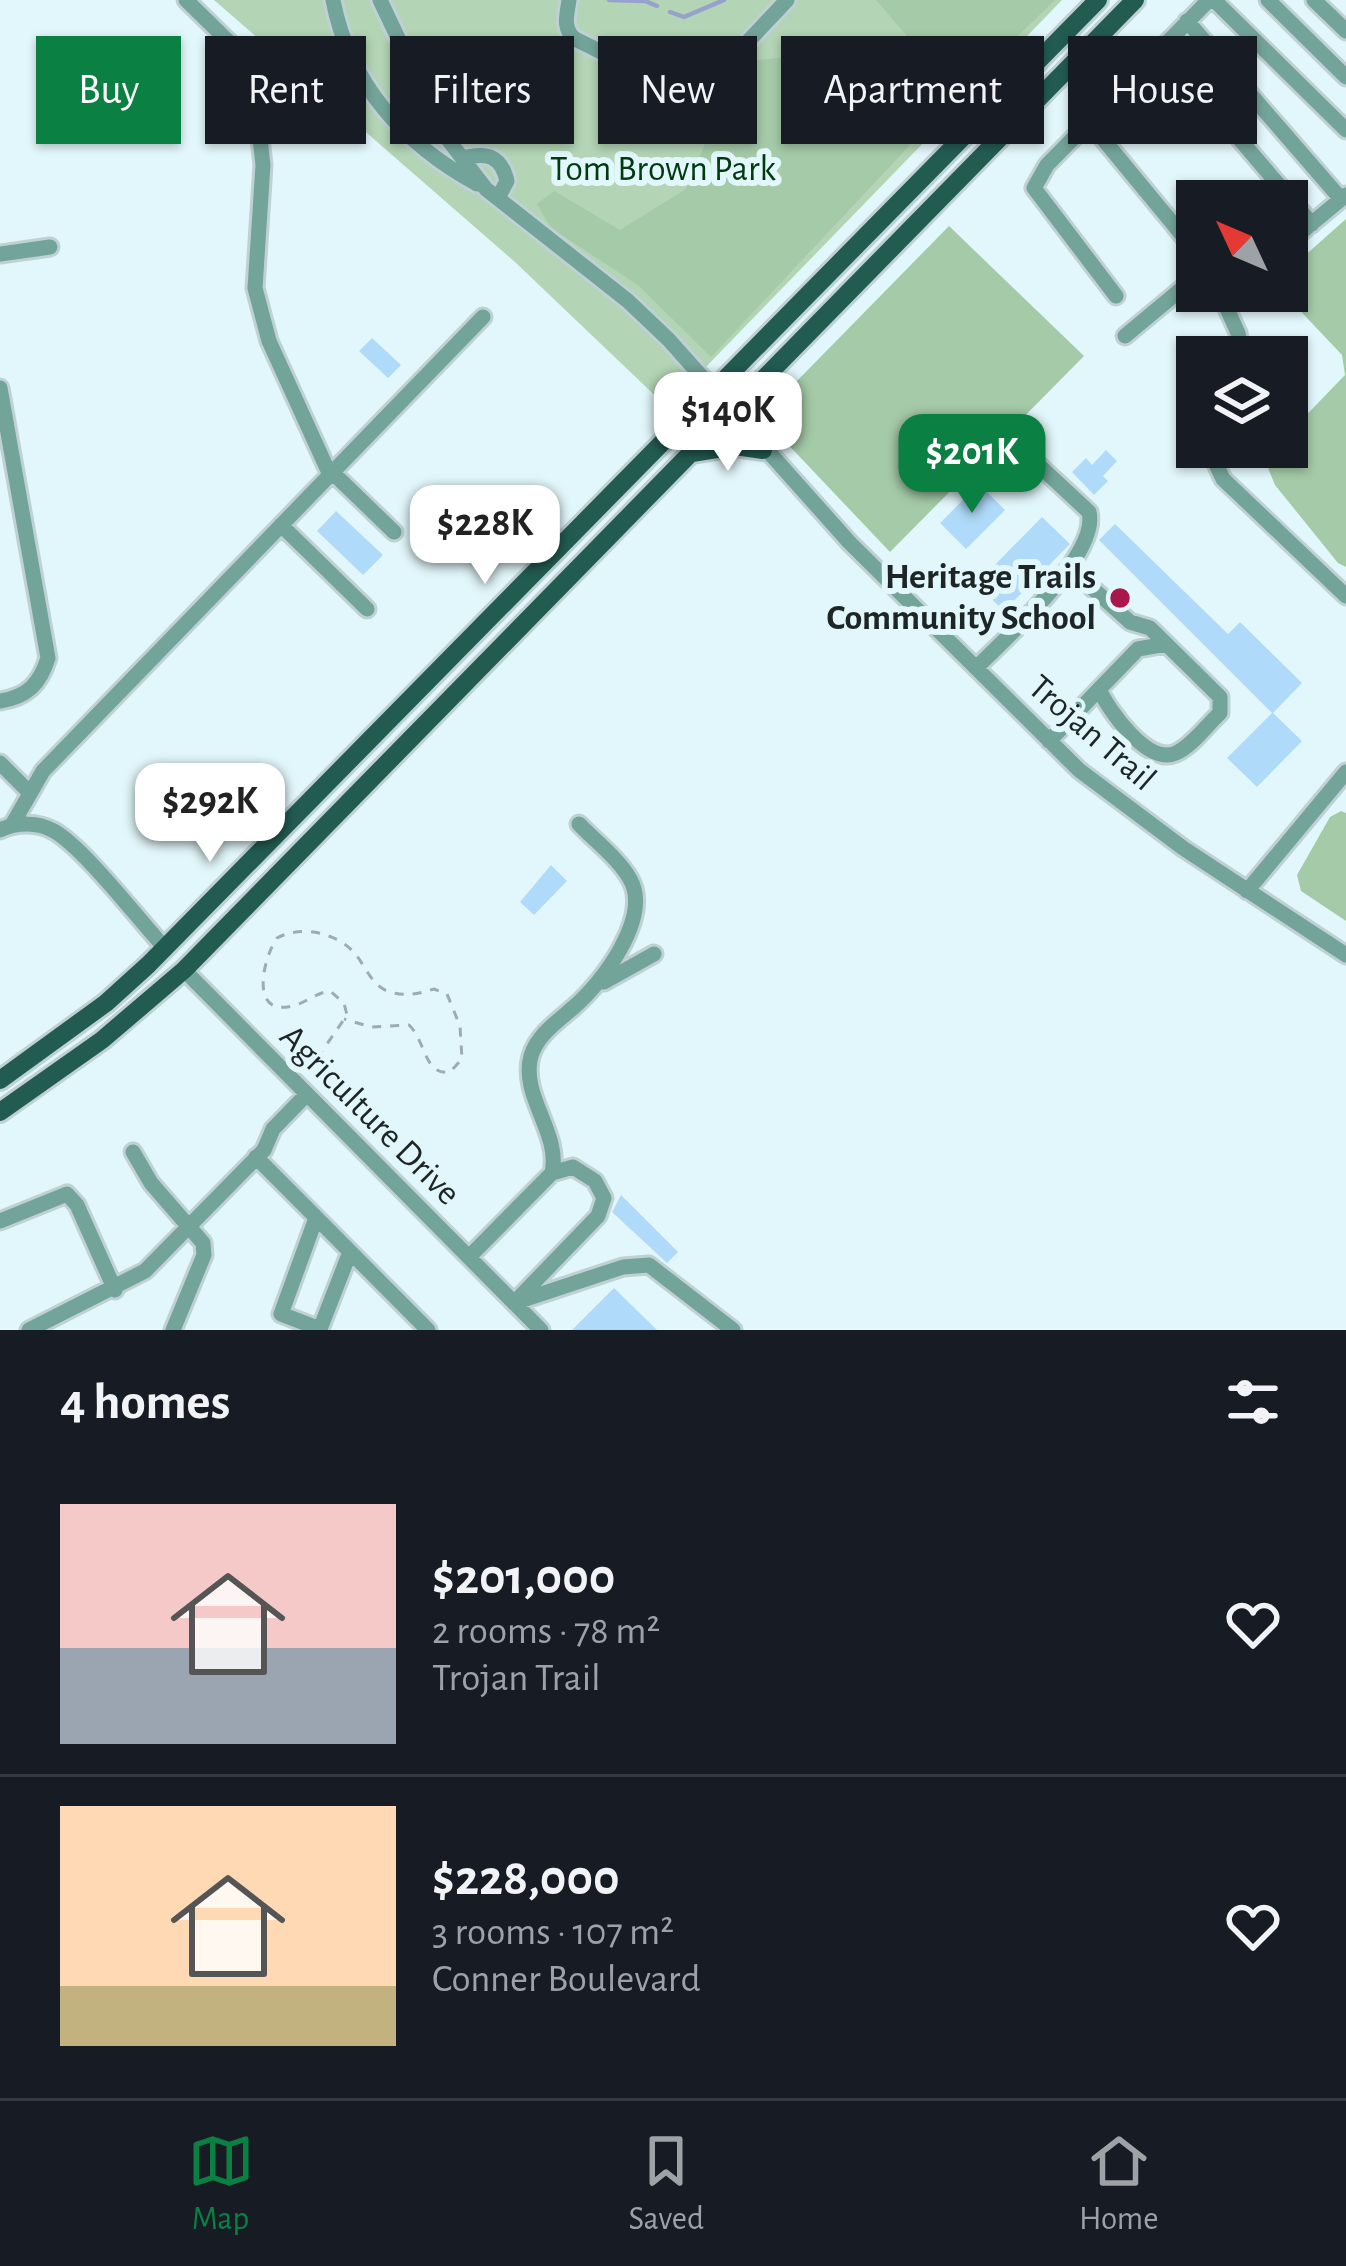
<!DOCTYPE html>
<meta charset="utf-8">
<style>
:root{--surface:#171b24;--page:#242831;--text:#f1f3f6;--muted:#9ea1a6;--line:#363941;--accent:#0b8043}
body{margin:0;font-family:"Alegreya Sans",sans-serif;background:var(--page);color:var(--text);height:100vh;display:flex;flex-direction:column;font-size:45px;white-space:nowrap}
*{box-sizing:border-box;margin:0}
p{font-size:39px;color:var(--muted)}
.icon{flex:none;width:66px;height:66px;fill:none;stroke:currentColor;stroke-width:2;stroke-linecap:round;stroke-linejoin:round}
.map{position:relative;height:1330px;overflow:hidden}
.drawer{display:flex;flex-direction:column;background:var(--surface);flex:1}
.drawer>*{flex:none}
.hud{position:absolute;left:36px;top:36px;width:1275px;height:108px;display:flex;gap:24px}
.needle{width:78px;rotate:314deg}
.tools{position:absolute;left:1176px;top:180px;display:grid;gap:24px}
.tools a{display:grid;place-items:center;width:132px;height:132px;border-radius:0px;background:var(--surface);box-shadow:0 3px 9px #0004;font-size:60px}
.price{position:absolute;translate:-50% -102px;padding:0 27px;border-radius:24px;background:#fff;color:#222;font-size:39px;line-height:78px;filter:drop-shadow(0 3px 6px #0008)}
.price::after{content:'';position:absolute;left:50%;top:72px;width:36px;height:27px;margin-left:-18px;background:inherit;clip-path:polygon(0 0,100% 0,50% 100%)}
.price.current{background:var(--accent);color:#fff}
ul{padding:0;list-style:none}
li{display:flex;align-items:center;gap:36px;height:300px;padding:0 60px}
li+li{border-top:3px solid var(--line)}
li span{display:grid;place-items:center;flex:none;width:336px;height:240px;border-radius:0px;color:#555}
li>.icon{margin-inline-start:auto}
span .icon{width:144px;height:144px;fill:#fffc;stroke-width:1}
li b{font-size:51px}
h2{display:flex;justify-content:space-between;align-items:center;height:144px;padding:0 60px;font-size:51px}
.tag{padding:0 42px;border-radius:0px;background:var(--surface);box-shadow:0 3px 9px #0004;font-size:42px;line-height:108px}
.tag.current{background:var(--accent);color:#fff}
.dock{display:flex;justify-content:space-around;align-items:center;height:168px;border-top:3px solid var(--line);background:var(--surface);font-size:33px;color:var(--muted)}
.dock a{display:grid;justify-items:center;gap:6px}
.dock .current{color:var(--accent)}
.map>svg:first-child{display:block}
.green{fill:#b3d4b5}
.forest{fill:#a4caa7}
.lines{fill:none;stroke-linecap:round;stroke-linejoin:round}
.stream{stroke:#97a2cc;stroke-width:4.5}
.building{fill:#b0dafa}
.minor-casing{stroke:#bfd1d5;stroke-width:21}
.major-casing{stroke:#bfd1d5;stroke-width:24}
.path{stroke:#9cacaf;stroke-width:3;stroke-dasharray:9 9;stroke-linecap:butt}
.minor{stroke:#73a499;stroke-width:15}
.major{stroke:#225c51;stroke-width:18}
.poi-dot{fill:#ab174a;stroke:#e2f7fb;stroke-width:4.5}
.labels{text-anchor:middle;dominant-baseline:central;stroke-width:12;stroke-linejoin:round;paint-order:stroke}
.park-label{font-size:36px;fill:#003b0f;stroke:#e2f7fb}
.poi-label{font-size:36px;font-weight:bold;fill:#1d2526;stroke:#e2f7fb;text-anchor:end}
.street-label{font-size:36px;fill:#1d2526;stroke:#e2f7fb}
</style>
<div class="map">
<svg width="1346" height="1330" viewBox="0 0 1346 1330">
<rect width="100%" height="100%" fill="#e2f7fb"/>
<path class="green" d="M214 0H1062L667 407 515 262Z"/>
<path class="forest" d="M876 0H1055L957 94Z
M789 57 831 70 910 145 711 357 638 285 551 228 537 204 554 191 620 230 686 189 728 89 749 61Z
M1346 219V567L1338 563 1275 485 1268 468 1273 449 1287 447V435L1345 375 1342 355 1291 301 1288 285 1293 266Z
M949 226 1084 356 890 552 779 435 773 416 794 384Z
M1341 811 1346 813V921L1301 891 1297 875 1330 817Z"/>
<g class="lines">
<path class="stream" d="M609 0 645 1 657 6
M670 12 684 17 724 0"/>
</g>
<path class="building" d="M372 338 401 365 388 378 359 351Z
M1106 450 1117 461 1103 476 1108 481 1094 495 1072 472 1086 458 1092 465Z
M979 484 1005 510 966 549 940 523Z
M336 511 383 555 363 575 317 531Z
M1042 517 1070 544 1004 611 976 584Z
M1115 524 1228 634 1240 622 1302 683 1273 713 1302 741 1257 787 1227 758 1272 713 1099 540Z
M551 865 567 881 534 915 520 902Z
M621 1195 678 1252 667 1263 612 1212Z
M614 1288 657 1330H572Z"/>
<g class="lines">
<g class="minor-casing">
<path id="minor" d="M186 0 230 43 248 65 254 85 263 165 255 288 269 341 330 475
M333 0C349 84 404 144 477 184
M380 0 443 133 486 189 628 301 669 340 849 542 1079 770 1183 848 1346 955
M569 0C567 15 562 28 575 39L688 95 710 82 787 0
M1214 0 1346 130
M1268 0 1346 77
M1314 0 1346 31
M1187 21 1341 199
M1162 48 1312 224
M1089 122 1197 253
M463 158C486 152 501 155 507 181L498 198
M1287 244 1346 195
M0 254 50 247
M1219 291 1238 333 1242 357
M1116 296 1034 188 1047 165 1209 0
M1125 336 1197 276
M0 388 48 658C40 684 27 697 0 701
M1208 447 1223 479 1346 596
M332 472 394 532
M281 525 367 609
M1070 568 1130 622 1150 628 1220 697V713C1207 725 1192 746 1176 753 1148 766 1109 711 1099 689
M976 668C1006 638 1100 554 1089 512L1031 458
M1049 741 1138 649 1166 644
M0 763 29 792
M12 825 43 771 483 317
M0 830C17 822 38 822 54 831 84 848 139 920 165 948
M1247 891 1346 772
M184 970 541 1330
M604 982 654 954
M133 1152 151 1183 203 1243 204 1255 173 1330
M256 1157 428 1330
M552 1173C561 1133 520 1096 531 1056 537 1035 558 1021 574 1007 602 983 652 917 630 879 619 859 595 841 579 824
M316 1218 281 1314 320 1329 350 1252
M0 1221 67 1194 77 1205 115 1290
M469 1257 552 1173 573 1167 595 1181 604 1198 598 1216 514 1303
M517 1302 623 1267 649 1265 733 1330
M29 1330 145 1271 264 1150 273 1129 307 1094"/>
</g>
<g class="major-casing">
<path id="major" d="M692 453 735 446 763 450
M0 1080 106 1003 148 965 1098 0
M0 1112 102 1040 184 970 1135 0"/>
</g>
<path class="path" d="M307 1073 347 1015 344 1003 330 991C315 993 306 1003 292 1006 248 1017 264 956 277 938 301 925 338 932 356 955 366 967 371 984 387 991 404 997 418 994 434 989L447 994 460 1026 462 1059 450 1072C424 1076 426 1041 409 1025L371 1027 344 1019"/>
<use href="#minor" class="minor"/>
<use href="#major" class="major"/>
</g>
<circle class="poi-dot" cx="1120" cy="598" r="12"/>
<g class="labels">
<g class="park-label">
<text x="663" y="169">Tom Brown Park</text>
</g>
<g class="poi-label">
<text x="1096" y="577">Heritage Trails<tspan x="1096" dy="41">Community School</tspan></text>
</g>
<g class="street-label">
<text transform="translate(1092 733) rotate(41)">Trojan Trail</text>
<text transform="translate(370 1115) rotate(45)">Agriculture Drive</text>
</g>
</g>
</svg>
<div class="tools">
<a><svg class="needle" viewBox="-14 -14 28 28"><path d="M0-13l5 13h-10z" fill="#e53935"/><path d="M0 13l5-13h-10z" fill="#9ea1a6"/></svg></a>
<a><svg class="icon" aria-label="layers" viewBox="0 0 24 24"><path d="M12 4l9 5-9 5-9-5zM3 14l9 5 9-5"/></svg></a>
</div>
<b class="price" style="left:728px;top:474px">$140K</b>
<b class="price current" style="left:972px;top:516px">$201K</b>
<b class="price" style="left:485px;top:587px">$228K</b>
<b class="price" style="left:210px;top:865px">$292K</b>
<div class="hud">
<a class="tag current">Buy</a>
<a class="tag">Rent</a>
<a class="tag">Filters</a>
<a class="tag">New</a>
<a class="tag">Apartment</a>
<a class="tag">House</a>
</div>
</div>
<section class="drawer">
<h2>4 homes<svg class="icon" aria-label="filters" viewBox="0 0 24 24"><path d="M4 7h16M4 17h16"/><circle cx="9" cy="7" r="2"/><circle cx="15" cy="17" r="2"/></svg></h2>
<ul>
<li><span style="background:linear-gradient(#f6c9c9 60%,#9aa5b1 0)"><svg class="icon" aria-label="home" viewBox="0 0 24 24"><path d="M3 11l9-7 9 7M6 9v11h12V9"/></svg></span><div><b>$201,000</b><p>2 rooms · 78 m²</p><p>Trojan Trail</p></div><svg class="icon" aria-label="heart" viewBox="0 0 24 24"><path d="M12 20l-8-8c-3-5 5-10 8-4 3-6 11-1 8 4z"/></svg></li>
<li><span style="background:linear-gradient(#ffd9b3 75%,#c2b280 0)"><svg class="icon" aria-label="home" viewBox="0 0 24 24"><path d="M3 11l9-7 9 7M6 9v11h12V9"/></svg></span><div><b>$228,000</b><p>3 rooms · 107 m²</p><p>Conner Boulevard</p></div><svg class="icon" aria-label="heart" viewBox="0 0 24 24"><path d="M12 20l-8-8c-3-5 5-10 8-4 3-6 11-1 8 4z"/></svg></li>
</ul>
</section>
<nav class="dock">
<a class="current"><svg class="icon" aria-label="map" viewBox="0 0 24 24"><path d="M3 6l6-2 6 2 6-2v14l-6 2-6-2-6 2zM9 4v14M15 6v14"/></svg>Map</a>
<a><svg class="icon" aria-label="saved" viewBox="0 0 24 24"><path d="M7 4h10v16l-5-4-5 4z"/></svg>Saved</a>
<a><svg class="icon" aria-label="home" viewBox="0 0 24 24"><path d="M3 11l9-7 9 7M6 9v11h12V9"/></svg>Home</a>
</nav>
